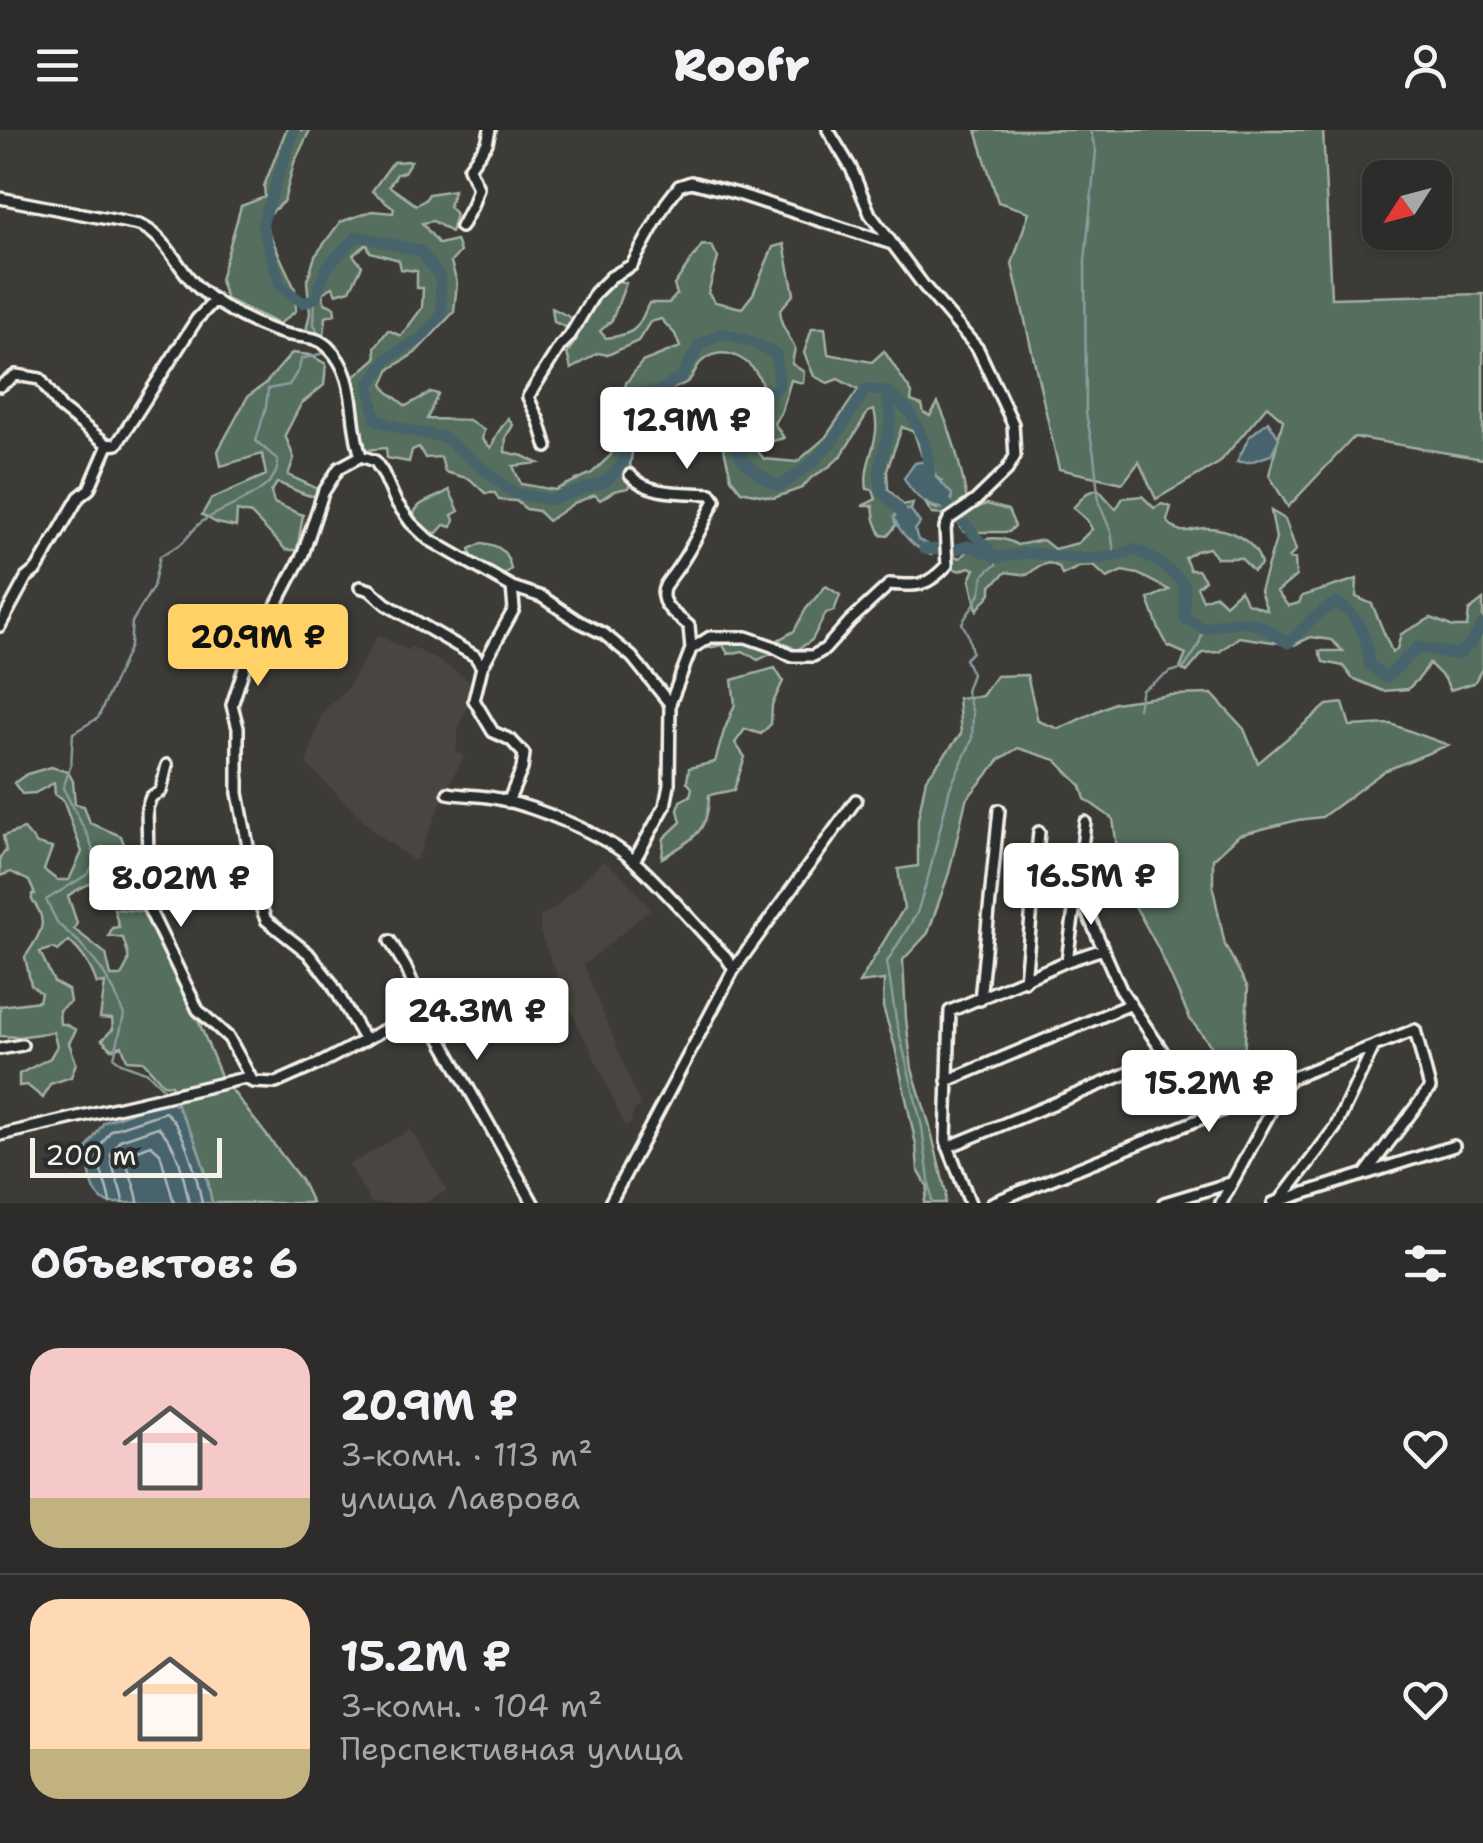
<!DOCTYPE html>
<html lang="ru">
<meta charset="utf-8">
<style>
:root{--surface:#2d2c2a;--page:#353432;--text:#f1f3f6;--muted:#a7a7a8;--line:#484847;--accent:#ffd166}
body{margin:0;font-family:"Shantell Sans",sans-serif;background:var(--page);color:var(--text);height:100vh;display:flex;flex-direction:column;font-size:38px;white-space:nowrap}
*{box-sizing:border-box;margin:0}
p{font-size:32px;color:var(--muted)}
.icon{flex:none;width:55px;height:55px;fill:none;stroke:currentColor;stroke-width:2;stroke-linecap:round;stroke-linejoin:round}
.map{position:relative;height:1073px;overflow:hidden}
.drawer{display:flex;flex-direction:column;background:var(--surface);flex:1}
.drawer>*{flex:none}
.needle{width:65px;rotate:234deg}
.fabs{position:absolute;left:1362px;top:30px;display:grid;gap:20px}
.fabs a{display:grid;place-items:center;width:90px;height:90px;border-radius:20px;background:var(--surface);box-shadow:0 2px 8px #0004,0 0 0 2px var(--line);font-size:50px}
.scale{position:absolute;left:30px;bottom:25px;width:192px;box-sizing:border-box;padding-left:10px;border:5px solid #f4f1e8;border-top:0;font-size:28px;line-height:35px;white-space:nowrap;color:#f4f1e8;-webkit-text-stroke:8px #2a2d2e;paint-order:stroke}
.price{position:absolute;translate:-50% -85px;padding:0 22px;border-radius:10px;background:#fff;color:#222;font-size:32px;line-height:65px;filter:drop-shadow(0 2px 5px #0008)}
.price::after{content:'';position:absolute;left:50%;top:60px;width:30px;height:22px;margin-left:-15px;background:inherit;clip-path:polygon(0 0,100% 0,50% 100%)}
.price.current{background:var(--accent);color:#111}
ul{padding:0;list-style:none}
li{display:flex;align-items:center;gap:30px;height:250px;padding:0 30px}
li+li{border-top:2px solid var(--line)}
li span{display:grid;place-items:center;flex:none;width:280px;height:200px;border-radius:30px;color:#555}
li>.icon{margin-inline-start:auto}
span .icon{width:120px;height:120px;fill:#fffc;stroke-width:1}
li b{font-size:42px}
h2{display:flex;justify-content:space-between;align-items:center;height:120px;padding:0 30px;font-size:42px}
header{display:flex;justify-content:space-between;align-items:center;height:130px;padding:0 30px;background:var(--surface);font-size:45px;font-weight:800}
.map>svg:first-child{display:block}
.built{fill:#49453f}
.green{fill:#546e5d;stroke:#a4b0a2;stroke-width:2.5}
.water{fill:#47636c;stroke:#8c9c9e;stroke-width:2.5}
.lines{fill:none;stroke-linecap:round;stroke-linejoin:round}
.shore{stroke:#afb8b6;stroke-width:2.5}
.stream{stroke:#8c9c9e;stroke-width:2.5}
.river{stroke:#47636c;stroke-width:11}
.minor-casing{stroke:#f4f1e8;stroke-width:16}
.minor{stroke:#2a2d2e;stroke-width:9}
</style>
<header><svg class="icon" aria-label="menu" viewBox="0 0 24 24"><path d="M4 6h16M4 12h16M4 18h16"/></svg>Roofr<svg class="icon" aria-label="person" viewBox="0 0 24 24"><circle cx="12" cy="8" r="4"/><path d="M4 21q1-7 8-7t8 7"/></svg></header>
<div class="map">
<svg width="1483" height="1073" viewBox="0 0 1483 1073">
<rect width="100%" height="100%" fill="#3c3b38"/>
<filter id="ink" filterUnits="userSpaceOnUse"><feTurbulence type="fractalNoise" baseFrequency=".01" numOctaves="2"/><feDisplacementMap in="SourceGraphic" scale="20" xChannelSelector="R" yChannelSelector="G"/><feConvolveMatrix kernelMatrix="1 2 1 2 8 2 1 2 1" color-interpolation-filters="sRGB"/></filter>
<g filter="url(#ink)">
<path class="built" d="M378 505 408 520 411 516 450 537 476 556 459 598 456 621 464 626 447 659 418 727 414 731 375 702 306 634 322 582 347 559Z
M603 731 620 743 651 779 584 835 641 977 634 980 631 994 625 997 587 911 580 902 540 803V785L551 781Z
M411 999 447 1060 424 1073H371L349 1035Z"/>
<path class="green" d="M286 0H310L294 33 284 71 263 90 295 159 296 181 279 194 226 169 220 150 241 76 265 67 264 56Z
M976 0H1323L1331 168 1483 164V329L1354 307 1288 377 1269 345 1283 290 1267 276 1219 333 1156 369 1139 332 1123 353 1059 339 1012 134 1029 82 998 72Z
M411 31 404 42 397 44 389 56 416 75 425 70 429 64 454 60 449 76 456 84 451 102 433 91 422 93 439 114 456 110 460 122 451 132 457 153 454 182 415 223 390 239 383 254 387 261 406 276 431 262 438 264 427 289 469 290 484 300 482 309 491 318 497 304 508 288 513 295 506 307 505 322 523 326 538 333 513 336 521 354 555 360 592 343 611 325 626 253 642 232 680 217 675 204 661 189 650 192 638 211 608 225 598 223 571 239 567 223 577 209 572 200 554 192 552 178 577 191 603 157 616 150 626 153 612 190 600 201 606 208C636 204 637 200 649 173H669L677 164 674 155 702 115 712 116 718 128 708 163 715 172 742 178 753 164 773 117 784 114 794 164 780 180 782 194 795 218 792 234 804 242 803 253 791 250 781 283 774 293 784 308 769 312 760 306 753 315 764 329 797 332 825 308 858 260 838 249 828 253 814 246 804 223 812 198H825L828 224 872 232 884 221 912 263 911 271 922 275 924 283 930 286 938 273C953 304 961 337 967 370L948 385 932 384 926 374 937 379 942 351 936 347 933 336 922 326 914 302 902 297 887 340 888 359 903 375 913 373 911 380H900L894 387 896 395 888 406 881 405 875 390 873 376H862L876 369 873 360 867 359C862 331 883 310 874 280L868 282 842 325 830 336 811 348 802 358 774 368 741 361 731 348 724 319 718 306 724 294 763 262C762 234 723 209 700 233 694 240 694 247 687 252 674 261 655 260 646 274 635 290 633 317 630 336L637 343 628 358 614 361 600 370 595 365 574 373 548 391 538 381 526 379 516 371 499 370 495 363H485L470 349 445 342 441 327 425 328 419 317 412 320 409 332 387 328 386 318 364 320 358 303 354 247 376 228 375 217 388 200 401 206 422 178 423 158H417V141L401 139 399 130 370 122 367 114 353 125 362 136 350 160 336 164 333 157 322 163 325 173 334 177 335 184 326 187 324 206 306 201 310 183 307 151 315 126 340 92 372 81 393 83 394 78 372 61 393 32Z
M292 223 310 225 326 234 324 255 301 274 285 305 294 328 288 345 316 358 317 366C303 367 291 356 277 353L271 362 274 373 303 385 297 420H286L251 384 237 381 236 397 217 393 202 385 211 369 266 345 262 324 221 336 218 321 248 266 265 254Z
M1098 359 1116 379 1123 368 1142 366 1154 378 1162 374 1171 377 1167 391C1183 408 1187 399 1204 398 1228 397 1257 411 1261 435L1253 441 1241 428H1217L1209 418 1196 421 1185 428 1190 440H1198L1205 450 1197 457 1203 470 1216 465 1225 474 1240 460 1247 473 1267 480 1260 461 1276 409 1271 381 1285 389 1296 420 1289 428 1295 429 1296 446 1277 462 1288 476 1299 473 1302 466 1357 449 1356 467 1372 474 1392 522 1397 519 1401 504 1431 488 1453 497H1467L1469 481 1483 470V537L1474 553 1450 560 1445 549 1429 533 1421 546 1408 559 1383 561 1352 548 1343 536 1323 532 1319 521H1343L1331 510 1311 507 1294 515 1239 507 1219 522 1203 523 1187 542 1180 539 1186 524 1168 516 1159 499 1148 469 1169 460 1138 444 1122 441 1107 448 1094 436 1079 437 1062 445 1059 437 1049 433 1039 436 1027 445 1006 442 991 456V463L977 480 970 450 975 439 969 437 960 441 950 437 954 426 960 428C965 424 968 419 973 415 985 405 1005 407 1017 415L1043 410 1054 419 1078 413 1092 399 1087 390 1073 378 1087 363Z
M449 360 459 381 452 385 454 390 452 397 444 395 437 403C425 401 404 391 419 376 425 370 440 367 449 360Z
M987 374 1008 380 1015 396 1009 402H964L958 394C967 383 973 378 987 374Z
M482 413C501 416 507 421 511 439L503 446 472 428 470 419Z
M826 456 840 465 834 481 826 483 812 510 797 520 778 510 794 501 806 479Z
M730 511 750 514 772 523 758 530 743 521 728 524 723 515 702 519 710 513Z
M775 538 783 551 772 575 771 594 761 604 745 599 735 613 745 627 734 660 709 665C709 702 692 710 662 728L664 708 681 692 678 680 680 671 690 666 692 658 687 652 689 638 715 632 724 601 735 574 732 550Z
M1027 545 1038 591 1059 599 1114 573 1171 565 1212 564 1244 599 1258 633 1327 575 1343 573 1350 596 1391 594 1448 615 1384 641 1322 687 1298 690 1239 705 1213 729V758L1225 815 1248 858 1243 945 1230 952 1212 917 1190 889 1158 818 1122 752 1113 689 1085 669 1081 656 1056 630 1018 618 1000 629 966 670 949 743 928 803 903 830 906 889 912 939 929 993 946 1063 945 1073H924L928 1057 918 1040 916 1015 895 917 883 877 884 850 859 853 904 778 898 739 918 736V689L926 649 961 604 958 568 982 566 996 546Z
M51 637 68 642 73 651 75 674 84 676 90 693 121 706 128 725C113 753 89 749 68 766L77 793 74 799 106 824 111 846H121C132 828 129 827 123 808L109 806 112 798 119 797 114 779 148 782 179 844 221 946 301 1050 312 1073H212L207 1046 193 1005 185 995 177 975 171 955 163 954 143 931 127 930 122 916 112 919 102 910 113 899 112 889 100 888 105 853 97 854C91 836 83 824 69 811L58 821 53 818 40 822 54 852 68 860 70 872 59 880 60 894H65L76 900 69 913 76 933 71 947 50 954 43 968 27 955 19 956V944L50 928 57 916 53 902 18 907 0 906V876L39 871 41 863 31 855 25 827C39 806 51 793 32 770V764H35L29 751 11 742 0 746V727L6 721 3 706 24 699 37 714 52 718 44 740 57 750H69L82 722 63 670 55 665 54 653 35 663 22 664 14 653 27 644Z"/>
<path class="water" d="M1268 291 1279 308 1271 325 1250 332H1237L1249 307Z
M926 331 933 336 936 347 952 364 950 379C928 379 914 367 904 348L915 333Z
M900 380H911L920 393 915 400 918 410 939 420 931 425C916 419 899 403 894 387Z
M164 971 177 975C182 987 190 998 195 1011 203 1031 208 1052 212 1073H108C89 1064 89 1037 87 1018L104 992Z"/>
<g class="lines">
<path class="shore" d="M110 1073C108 1054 98 1043 98 1020L111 1000 165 982C185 997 197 1047 202 1073
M123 1073C122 1056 111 1042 111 1024L120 1010 158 997C178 1015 184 1047 189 1073
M138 1073C137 1057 128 1044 126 1029L130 1023 151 1015 160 1023 174 1073"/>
<path class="stream" d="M1090 0 1096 21 1085 131 1086 283 1094 325 1099 373 1111 402 1115 428
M315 168 314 194 319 205
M1138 578 1142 560 1170 542 1184 538 1198 517 1204 499
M163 958 148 943 121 933 114 928 124 885 114 861 101 839 79 812 58 794 46 770 88 744 96 731 89 708 63 658 71 635 73 603 98 588 130 516 132 492 153 457 160 426C167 422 175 418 181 414 189 407 194 397 203 391 226 375 280 362 278 330L256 311 266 277 268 259 289 255 299 239 301 229 324 223 325 220
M932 1073 922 997 896 890 887 832 917 783 929 744 950 658 972 610 973 584 966 561 972 544 965 529 972 522 968 505 962 493C967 484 977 472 980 463 985 446 978 446 996 435V428"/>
<path class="river" d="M294 0 262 95 280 155 303 173 315 168 326 138 357 106 421 121 440 147 442 184 421 208 388 228 369 255 376 290 410 301 444 307 514 363 550 370 605 352 623 334 633 283 643 263 660 261 681 247 700 214 723 203 751 212 776 224 779 256 731 303C738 332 754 342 779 357L810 335 832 312 866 259 887 262 910 282 924 311 930 342
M887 262 891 288 879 343 882 362 900 380 905 392
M942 367 950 379 996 428C1007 426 1018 423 1029 423 1068 426 1097 436 1135 419L1160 433 1184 453 1185 488 1204 499C1247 486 1251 489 1288 513L1313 488 1336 472C1360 487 1367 505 1369 534L1386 548 1418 517 1457 525 1471 513 1483 494
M924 419 953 420 968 416 993 426"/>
<g class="minor-casing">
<path id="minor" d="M0 68 139 95C168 106 178 142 202 161 225 180 256 196 285 204 300 208 316 205 328 217 359 247 348 289 361 326
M461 97 472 76 478 58 469 38 487 13 490 0
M0 256 16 245 40 249 61 278 108 315
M547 317 539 291 528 267 560 216 569 207 595 163 611 147 632 135 666 73 679 56 691 52 738 64 892 114
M361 326 339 338 323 363 303 424 245 535 232 575 238 598V663L258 769 266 790 308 823 331 852 364 909
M361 326 375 331 383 343 396 372 411 393 428 409 512 457 542 467 578 491 604 504 632 527 670 574
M630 345C649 366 684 362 711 364L715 370C702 397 690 422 672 446 667 452 662 458 663 467 665 479 680 488 689 496L691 519
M360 457 370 460 386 474 475 526 482 537
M0 496 26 448 37 439 79 367 89 359 108 315 117 314 197 189 215 170
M167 635 161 661 151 667 147 678 149 779 198 880 229 908 253 952
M448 663C463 666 479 665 494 668 534 676 605 704 635 732 667 761 696 796 726 827L734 839 610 1073
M508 672 522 639 524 624 511 610 493 602 474 570 482 537 514 479 512 457
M1085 692 1077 759 1121 860 1206 985
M634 731 665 676 669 655 670 574 691 519 710 507H746L772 516 791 526H813L825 519 850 491 890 454C918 457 928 456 947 435L945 398 949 389 975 371 1007 340 1015 326 1013 294 978 219 924 156 870 84 851 38 828 0
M390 811 406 838 424 879 533 1073
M1067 831 1077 759
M734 839 856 670
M1025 851 1039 702
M980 870 999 680
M0 919 22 915
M947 951 1131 874
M0 1005 245 948 253 952 276 953 321 933 424 879
M948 1017 1167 927
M1282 1068 1335 998 1374 916
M970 1073 946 1011 950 881 1067 831 1103 819
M992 1073 1245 971 1286 953 1291 948 1415 900 1430 958 1365 1044
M1164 1073 1230 1053
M1221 1073 1286 953
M1273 1073 1454 1016"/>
</g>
<use href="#minor" class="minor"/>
</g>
</g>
</svg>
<div class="fabs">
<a><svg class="needle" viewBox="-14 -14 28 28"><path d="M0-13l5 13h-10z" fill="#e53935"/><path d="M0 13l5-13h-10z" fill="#a7a7a8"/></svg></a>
</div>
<div class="scale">200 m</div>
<b class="price" style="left:687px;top:342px">12.9M ₽</b>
<b class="price current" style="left:258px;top:559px">20.9M ₽</b>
<b class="price" style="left:1091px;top:798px">16.5M ₽</b>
<b class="price" style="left:181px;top:800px">8.02M ₽</b>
<b class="price" style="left:477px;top:933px">24.3M ₽</b>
<b class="price" style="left:1209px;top:1005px">15.2M ₽</b>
</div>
<section class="drawer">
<h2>Объектов: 6<svg class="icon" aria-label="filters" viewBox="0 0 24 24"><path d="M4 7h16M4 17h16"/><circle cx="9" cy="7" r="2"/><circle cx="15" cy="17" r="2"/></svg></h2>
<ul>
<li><span style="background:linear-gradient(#f6c9c9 75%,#c2b280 0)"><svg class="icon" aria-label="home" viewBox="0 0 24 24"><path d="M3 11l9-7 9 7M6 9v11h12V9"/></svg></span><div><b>20.9M ₽</b><p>3-комн. · 113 m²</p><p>улица Лаврова</p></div><svg class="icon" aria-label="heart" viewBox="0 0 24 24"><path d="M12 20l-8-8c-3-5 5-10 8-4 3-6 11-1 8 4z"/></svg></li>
<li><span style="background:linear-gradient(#ffd9b3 75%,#c2b280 0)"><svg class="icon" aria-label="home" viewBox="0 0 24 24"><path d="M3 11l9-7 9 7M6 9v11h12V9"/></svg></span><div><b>15.2M ₽</b><p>3-комн. · 104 m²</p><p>Перспективная улица</p></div><svg class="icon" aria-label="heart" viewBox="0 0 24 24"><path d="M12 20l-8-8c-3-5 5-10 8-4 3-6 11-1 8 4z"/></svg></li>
</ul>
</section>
